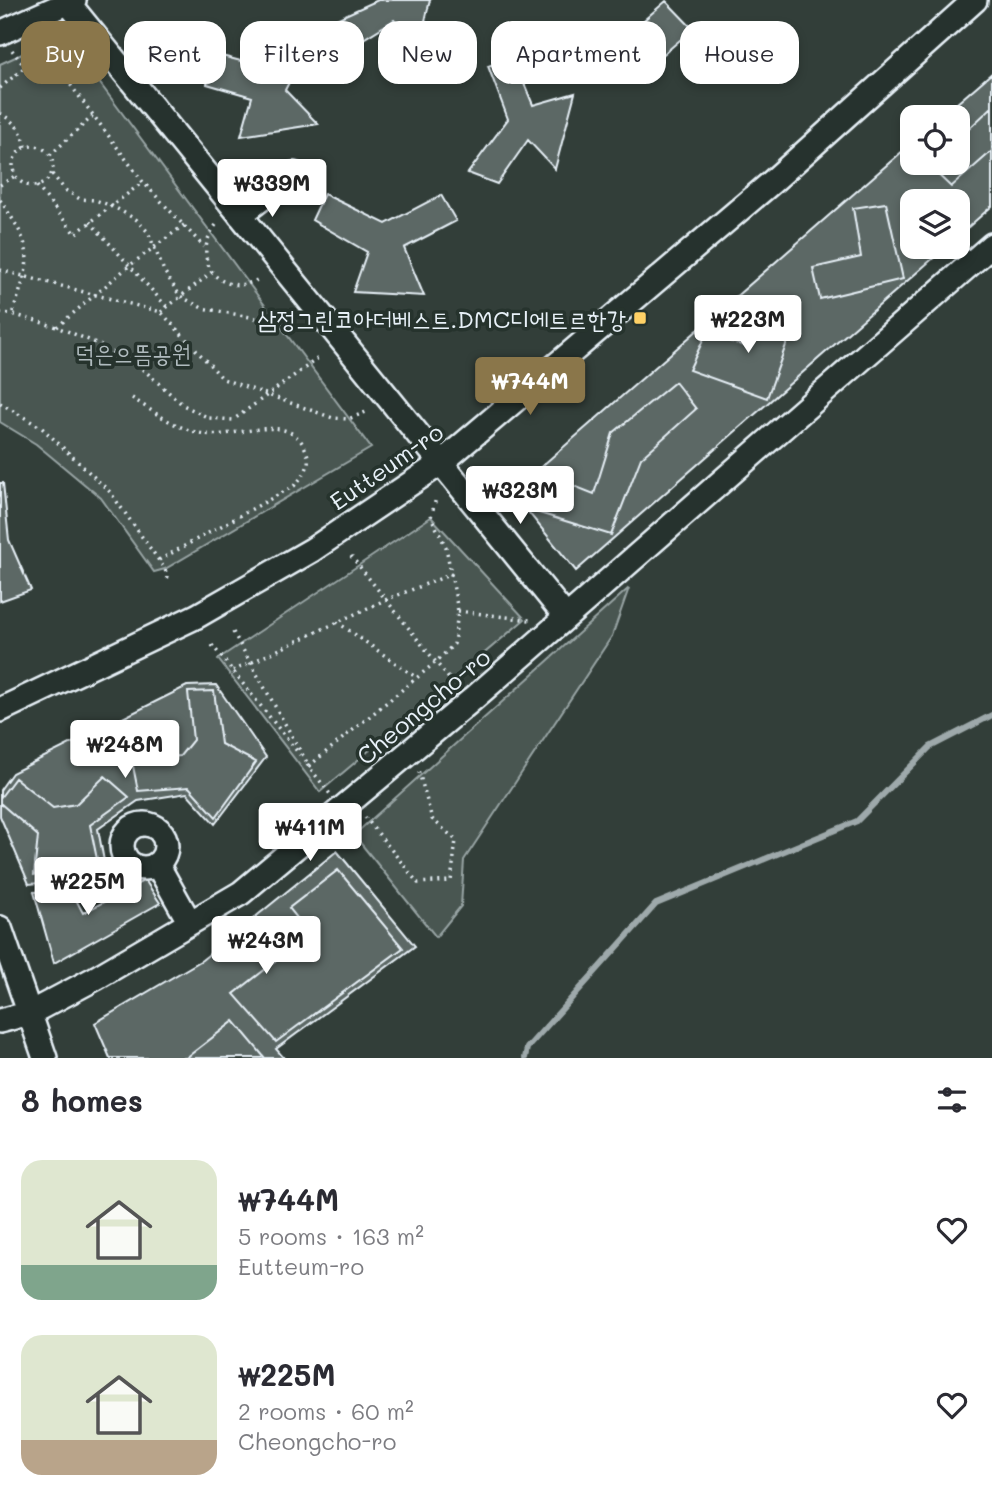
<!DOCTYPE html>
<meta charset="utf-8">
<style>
:root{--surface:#fff;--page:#f2f2f3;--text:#2b2b33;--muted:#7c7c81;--accent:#8a764a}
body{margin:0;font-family:Mali,"Poor Story",sans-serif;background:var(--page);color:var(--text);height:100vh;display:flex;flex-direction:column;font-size:26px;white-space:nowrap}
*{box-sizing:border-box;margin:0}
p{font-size:23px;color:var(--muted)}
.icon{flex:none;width:38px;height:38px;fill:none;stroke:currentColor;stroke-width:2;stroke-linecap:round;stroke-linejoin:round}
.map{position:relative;height:1058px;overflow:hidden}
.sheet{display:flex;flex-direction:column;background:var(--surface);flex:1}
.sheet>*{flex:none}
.guide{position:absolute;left:21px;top:21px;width:950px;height:63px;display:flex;gap:14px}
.tools{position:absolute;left:900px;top:105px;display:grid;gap:14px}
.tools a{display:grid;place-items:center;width:70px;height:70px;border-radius:14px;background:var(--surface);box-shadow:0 4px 10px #0003;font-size:35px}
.price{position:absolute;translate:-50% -60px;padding:0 16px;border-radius:7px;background:#fff;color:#222;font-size:23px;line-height:46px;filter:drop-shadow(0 2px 4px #0008)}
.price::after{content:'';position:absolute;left:50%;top:42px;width:21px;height:16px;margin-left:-10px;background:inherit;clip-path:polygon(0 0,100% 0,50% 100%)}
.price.on{background:var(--accent);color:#fff}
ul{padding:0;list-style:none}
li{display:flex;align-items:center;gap:21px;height:175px;padding:0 21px}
li span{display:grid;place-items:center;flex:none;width:196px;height:140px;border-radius:21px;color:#555}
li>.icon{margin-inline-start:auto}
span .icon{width:84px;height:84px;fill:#fffc;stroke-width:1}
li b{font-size:30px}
h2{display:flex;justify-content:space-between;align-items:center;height:84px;padding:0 21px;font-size:30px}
.tag{padding:0 24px;border-radius:21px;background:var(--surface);box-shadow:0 4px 10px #0003;font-size:24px;line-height:63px}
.tag.on{background:var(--accent);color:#fff}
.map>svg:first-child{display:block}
.green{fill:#495651;stroke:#98a4a4;stroke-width:2}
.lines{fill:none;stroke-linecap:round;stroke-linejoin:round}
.stream{stroke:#9ea9ab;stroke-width:6}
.building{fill:#5c6865;stroke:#e8f1f8;stroke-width:2}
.minor-casing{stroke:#e8f1f8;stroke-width:28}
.path{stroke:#e8f1f8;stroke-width:3.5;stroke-dasharray:2 5;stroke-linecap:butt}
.minor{stroke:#26332d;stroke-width:23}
.poi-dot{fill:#ffd166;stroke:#26332d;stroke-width:2.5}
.labels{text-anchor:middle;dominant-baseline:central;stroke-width:7;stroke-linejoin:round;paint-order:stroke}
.poi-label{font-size:24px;fill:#e8f1f8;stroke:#26332d;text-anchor:end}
.park-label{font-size:24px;fill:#b0bbbe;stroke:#26332d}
.street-label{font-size:24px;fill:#e8f1f8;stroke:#26332d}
</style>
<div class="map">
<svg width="992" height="1058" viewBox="0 0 992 1058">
<rect width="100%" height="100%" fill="#323e39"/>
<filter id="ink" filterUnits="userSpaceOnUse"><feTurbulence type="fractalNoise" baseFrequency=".0143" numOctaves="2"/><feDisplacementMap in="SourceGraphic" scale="14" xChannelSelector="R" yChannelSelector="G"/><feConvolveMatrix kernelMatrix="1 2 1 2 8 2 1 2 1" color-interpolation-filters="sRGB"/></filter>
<g filter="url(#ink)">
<path class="green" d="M64 35 371 448 165 569 154 572 101 498 36 444 0 422V64Z
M431 517 525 619 320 792 218 659Z
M629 588 612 636 464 860 461 906 436 937 354 835Z"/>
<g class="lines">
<path class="stream" d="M525 1058 527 1048 656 904 857 821 930 747 992 715"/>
</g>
<path class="building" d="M378 0H430L419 47 394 20 347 49 332 21Z
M666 1 693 29 632 81 608 51Z
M287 24 311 40 285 90 318 124 241 136 252 97 207 84 214 54 264 67Z
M513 57 533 105 575 93 555 169 528 140 497 184 468 173 508 119 488 66Z
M992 73V206L957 237V201H912V247H946L576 571 512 492 912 143V163H957V117H941Z
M992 107V151L951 187 929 166 933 163H957V140Z
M324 194 386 224 441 195 456 221 404 248 424 296 353 292 367 252 312 220Z
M886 203 903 279 820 299 813 268 861 257 853 208Z
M765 304 796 317 767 398 689 370 706 334 748 347Z
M675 382 696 409 641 458 611 535 536 512 549 476 594 494 613 433Z
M0 483H3L9 540 31 590 0 601Z
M216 685 266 757 215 824 187 793 138 801 98 829 107 877 29 884 0 816V790L12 773 187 686Z
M214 691 221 744 256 762 216 817 189 787 138 791 132 761 180 756 193 740 188 692Z
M105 776 129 797 90 825 99 869 34 875 38 836 0 803V798L15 778 53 808 76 804Z
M337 851 415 946 276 1049 284 1058H110L95 1023 202 960Z
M338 870 403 948 276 1042 234 994 310 934 289 908Z
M145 880 160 903 54 963 34 892 71 890 83 913Z
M234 1021 265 1058H186Z"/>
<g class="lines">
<g class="minor-casing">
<path id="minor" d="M66 0 566 617
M0 33 74 0
M240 215 294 174
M0 710 197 616 312 550 441 463 772 182 975 0
M122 846a22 22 0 1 1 44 0a22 22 0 1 1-44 0Z
M157 864 190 923
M0 928 45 1058
M0 1021 30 1013 96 978 241 893 474 698 992 245"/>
</g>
<path class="path" d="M12 50 25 67 41 74 58 68 77 54
M58 68 143 182 204 247
M0 88 25 67
M0 113C14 122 23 130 26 148
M13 166a20 20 0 1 1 40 0a20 20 0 1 1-40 0Z
M50 155 93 116
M52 174 65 190 80 199 95 200 112 206 137 220 148 232 164 271 180 296 202 308 277 322H294
M0 185 15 176
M37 186 75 234 143 182
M0 200C35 250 32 258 12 314
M90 222 167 307
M216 225C189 259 220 300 259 279
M0 270 161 312 223 379 333 418 348 419 366 412
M161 312 212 272
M0 313 12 314 57 327 96 343 145 371 183 405 209 418 233 420 321 356
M57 327 129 266 184 225
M132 398C154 412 178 430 205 434 236 439 288 411 305 448 313 464 305 474 294 486L159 560
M0 403 42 428 110 492 165 569 169 583
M351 556 455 686
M458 611 530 620
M337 622 417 678
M233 632 309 766 436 662 454 644 458 611 446 547 431 517 436 498
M212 645 300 755
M233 671 385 600 452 574
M307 764 330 794
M365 817 418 883 451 881 456 840 432 819 419 772"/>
<use href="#minor" class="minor"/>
</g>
</g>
<rect class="poi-dot" x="633" y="311" width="14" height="14" rx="3.5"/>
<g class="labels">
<g class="poi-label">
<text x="626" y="318">삼정그린코아더베스트.DMC디에트르한강</text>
</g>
<g class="park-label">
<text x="133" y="352">덕은으뜸공원</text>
</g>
<g class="street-label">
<text transform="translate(386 466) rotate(-35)">Eutteum-ro</text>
<text transform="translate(423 706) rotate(-40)">Cheongcho-ro</text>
</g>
</g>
</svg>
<div class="tools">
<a><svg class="icon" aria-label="locate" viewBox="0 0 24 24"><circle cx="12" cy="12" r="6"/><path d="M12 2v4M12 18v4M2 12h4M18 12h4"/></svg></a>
<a><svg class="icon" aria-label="layers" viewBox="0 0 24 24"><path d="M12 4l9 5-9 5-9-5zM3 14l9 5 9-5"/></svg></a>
</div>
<b class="price" style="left:272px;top:219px">₩339M</b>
<b class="price" style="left:748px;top:355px">₩223M</b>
<b class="price on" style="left:530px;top:417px">₩744M</b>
<b class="price" style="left:520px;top:526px">₩323M</b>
<b class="price" style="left:125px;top:780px">₩248M</b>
<b class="price" style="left:310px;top:863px">₩411M</b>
<b class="price" style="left:88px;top:917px">₩225M</b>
<b class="price" style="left:266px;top:976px">₩243M</b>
<div class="guide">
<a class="tag on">Buy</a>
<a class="tag">Rent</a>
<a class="tag">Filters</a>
<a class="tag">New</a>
<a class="tag">Apartment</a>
<a class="tag">House</a>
</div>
</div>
<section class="sheet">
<h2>8 homes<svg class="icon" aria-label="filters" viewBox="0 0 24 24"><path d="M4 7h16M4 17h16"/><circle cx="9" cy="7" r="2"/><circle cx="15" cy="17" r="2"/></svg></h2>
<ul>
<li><span style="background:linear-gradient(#dfe7d0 75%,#7fa58c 0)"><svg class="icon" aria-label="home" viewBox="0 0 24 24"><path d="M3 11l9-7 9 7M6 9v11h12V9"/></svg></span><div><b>₩744M</b><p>5 rooms · 163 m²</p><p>Eutteum-ro</p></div><svg class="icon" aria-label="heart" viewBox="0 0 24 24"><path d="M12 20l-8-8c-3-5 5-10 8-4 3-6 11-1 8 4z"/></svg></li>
<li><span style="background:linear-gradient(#dfe7d0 75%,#b9a48a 0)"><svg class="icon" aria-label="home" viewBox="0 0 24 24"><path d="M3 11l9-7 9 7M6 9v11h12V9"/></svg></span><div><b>₩225M</b><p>2 rooms · 60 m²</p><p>Cheongcho-ro</p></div><svg class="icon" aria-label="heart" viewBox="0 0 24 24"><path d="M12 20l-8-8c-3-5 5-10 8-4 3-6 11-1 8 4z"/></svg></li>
</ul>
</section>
